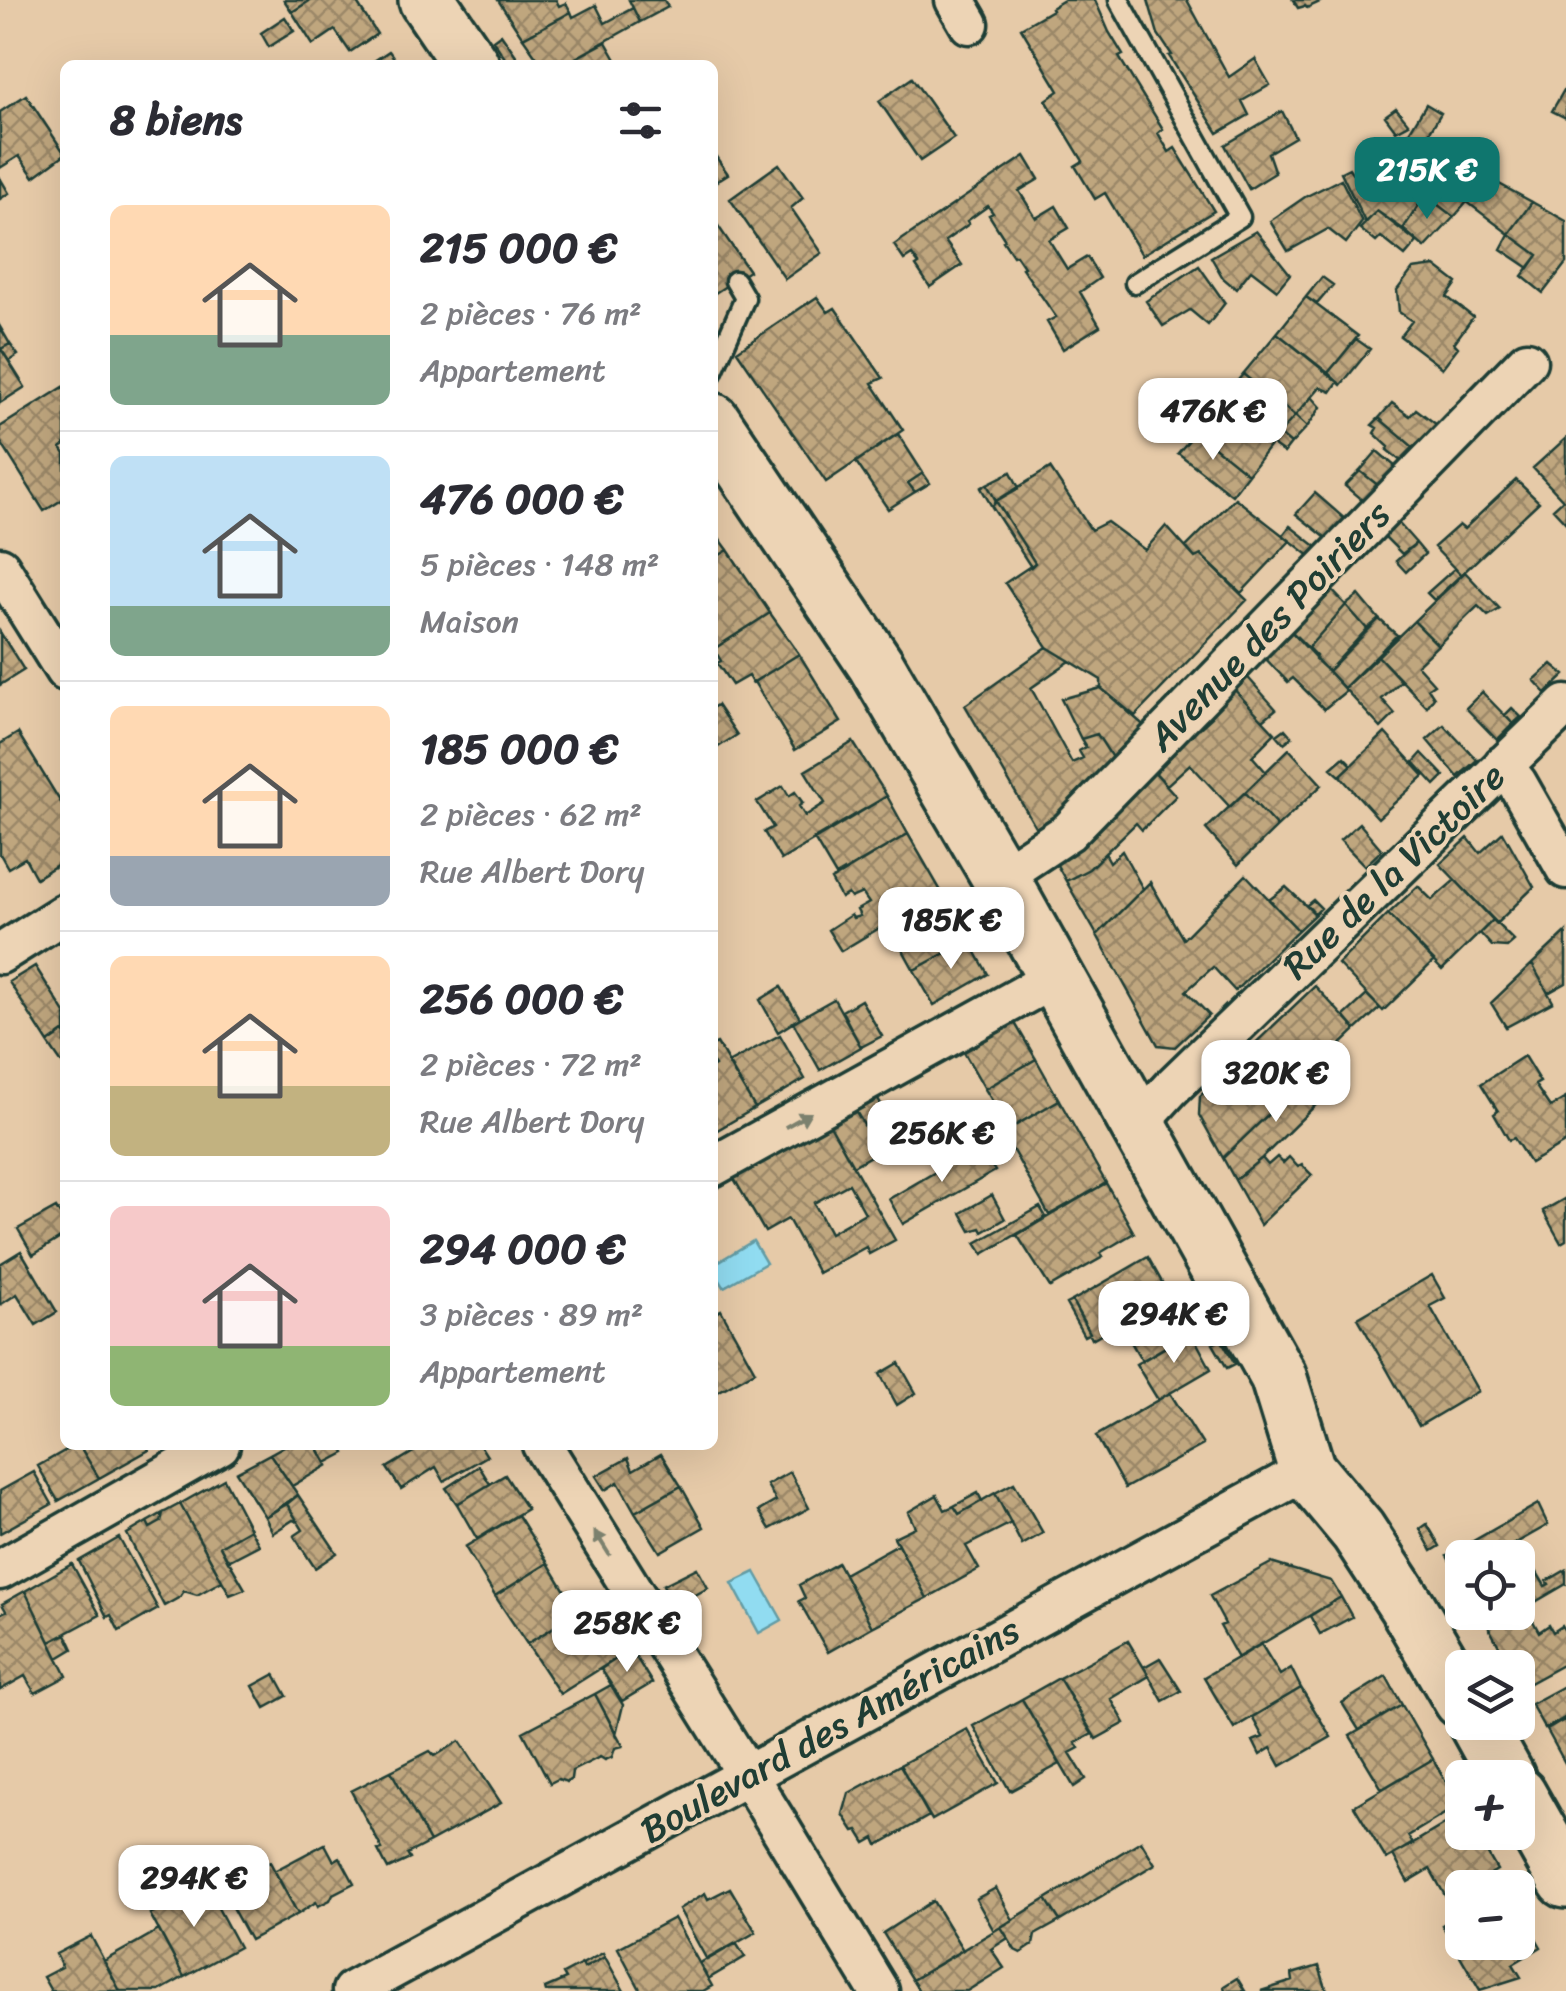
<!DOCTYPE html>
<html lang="fr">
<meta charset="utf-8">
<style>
:root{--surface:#fff;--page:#f2f2f3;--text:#2b2b33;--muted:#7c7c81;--line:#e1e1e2;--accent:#0f766e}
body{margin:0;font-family:Sriracha,sans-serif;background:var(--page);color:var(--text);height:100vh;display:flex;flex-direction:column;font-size:38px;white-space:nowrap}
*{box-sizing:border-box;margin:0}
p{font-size:32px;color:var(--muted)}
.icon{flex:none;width:55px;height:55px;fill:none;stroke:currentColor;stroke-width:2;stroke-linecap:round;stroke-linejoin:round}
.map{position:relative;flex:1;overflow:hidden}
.panel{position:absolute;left:60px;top:60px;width:658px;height:1390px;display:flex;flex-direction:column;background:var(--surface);border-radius:15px;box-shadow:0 10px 40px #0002}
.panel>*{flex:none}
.buttons{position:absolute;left:1445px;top:1540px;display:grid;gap:20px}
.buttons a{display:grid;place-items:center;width:90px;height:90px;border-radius:15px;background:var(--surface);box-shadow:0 10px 40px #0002;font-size:50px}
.price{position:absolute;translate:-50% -85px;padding:0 22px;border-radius:20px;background:#fff;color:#222;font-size:32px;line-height:65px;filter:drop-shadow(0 2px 5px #0008)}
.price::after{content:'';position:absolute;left:50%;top:60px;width:30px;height:22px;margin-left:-15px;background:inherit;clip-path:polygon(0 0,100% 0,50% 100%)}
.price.active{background:var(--accent);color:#fff}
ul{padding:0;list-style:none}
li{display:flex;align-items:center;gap:30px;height:250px;padding:0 50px}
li+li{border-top:2px solid var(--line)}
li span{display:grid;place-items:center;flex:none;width:280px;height:200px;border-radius:15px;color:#555}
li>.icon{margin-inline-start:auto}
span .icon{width:120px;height:120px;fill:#fffc;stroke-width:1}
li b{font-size:42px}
h2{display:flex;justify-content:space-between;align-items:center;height:120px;padding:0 50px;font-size:42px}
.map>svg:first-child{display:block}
.water{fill:#91dcf1;stroke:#639ca5;stroke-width:2.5}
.building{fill:url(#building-cross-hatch);stroke:#1f3d34;stroke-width:2.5;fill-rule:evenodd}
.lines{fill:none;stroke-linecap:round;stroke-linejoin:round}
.lane-casing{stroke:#1f3d34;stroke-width:25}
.street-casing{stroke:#1f3d34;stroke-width:45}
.primary-casing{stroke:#1f3d34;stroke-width:62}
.lane{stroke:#edd4b5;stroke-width:18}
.street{stroke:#edd4b5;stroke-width:38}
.primary{stroke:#edd4b5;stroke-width:55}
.oneway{fill:#7c816e}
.labels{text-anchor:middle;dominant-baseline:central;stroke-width:8;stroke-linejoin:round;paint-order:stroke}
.street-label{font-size:38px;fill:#1f3d34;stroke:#edd4b5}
</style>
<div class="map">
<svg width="1566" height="1991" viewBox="0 0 1566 1991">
<defs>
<pattern id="building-cross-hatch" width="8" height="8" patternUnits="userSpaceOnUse" patternTransform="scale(2.5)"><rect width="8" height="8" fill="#bfa67e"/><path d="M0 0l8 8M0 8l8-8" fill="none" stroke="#9b8868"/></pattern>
</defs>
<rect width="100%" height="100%" fill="#e6caa8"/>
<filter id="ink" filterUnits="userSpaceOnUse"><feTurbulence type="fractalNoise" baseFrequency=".01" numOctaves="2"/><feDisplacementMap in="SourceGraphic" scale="20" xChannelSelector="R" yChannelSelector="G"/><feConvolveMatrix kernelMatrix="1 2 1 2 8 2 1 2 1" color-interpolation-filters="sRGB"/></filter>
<g filter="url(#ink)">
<path class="water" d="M753 1241 766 1263 724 1287 713 1269V1265Z
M755 1572 782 1620 759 1633 732 1583Z"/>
<path class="building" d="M284 0H311L292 12Z
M311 0H355L377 34 350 52 335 30 313 45 292 12Z
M498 0H556L559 6 566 3 571 12 523 38Z
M629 0H664L668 7 640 22Z
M1064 0H1095L1109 32 1123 55 1119 57 1163 129 1158 133 1169 152 1175 148 1214 211 1142 255 1105 193 1095 199 1075 166 1083 161 1046 100 1059 91 1021 28 1052 10 1051 8Z
M1148 0H1187L1229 77 1255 59 1270 85 1242 101 1249 115 1218 133 1169 56 1172 55 1158 34Z
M1293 0H1319L1320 2 1307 8 1305 6 1298 8Z
M596 5 605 23 633 8 640 22 563 65H542L523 38 571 12 573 17Z
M285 17 294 31 269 47 261 33Z
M501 34 517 57 508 63 493 40Z
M606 42 619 65H563Z
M389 51 399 65H368Z
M912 78 954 138 920 161 879 101Z
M1564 90H1566V118L1552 111Z
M26 95 65 154 34 177 19 156 0 168V112Z
M1426 104 1441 113 1423 143 1408 134Z
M1396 108 1409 124 1396 131 1385 116Z
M1282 111 1295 137 1268 153 1275 173 1249 189 1225 145Z
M1423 143 1451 157 1403 229 1377 211 1365 222 1341 172 1349 168 1361 186H1366L1382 199Z
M712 151 728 174 712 184Z
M1025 156 1039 179 1019 191 1036 218 1056 206 1069 228 1049 240 1067 269 1087 257 1100 278 1080 292 1100 326 1063 349 1047 322 1056 317 1022 268 1024 267 1016 255 1013 256 1003 241 1005 240 989 215 993 213 988 206 967 221 969 224 945 241 962 265 930 287 916 266 919 264 912 255 904 260 894 245Z
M1451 157 1482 174 1467 202 1454 217 1425 195Z
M779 164 803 198 791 208 822 253 785 279 730 199Z
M1481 174 1532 202 1509 234 1467 202Z
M0 178 9 193 0 199Z
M1341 179 1362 222 1346 243 1328 229 1288 251 1270 221 1305 197Z
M1425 195 1454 217 1425 248 1403 229Z
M1532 202 1566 221V263L1543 293 1522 276 1538 255 1509 234Z
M1377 211 1417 242 1405 256 1381 237 1376 242 1360 229Z
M712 217 749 271 712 295Z
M1256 231 1290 274 1277 290 1251 270 1236 289 1223 278 1211 257Z
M1509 234 1538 255 1529 268 1501 249Z
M1199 266 1225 303 1208 325 1190 310 1163 326 1146 301Z
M1435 266 1457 283 1447 297 1473 317 1454 343 1458 347 1442 368 1400 336 1412 321 1399 312 1397 290 1413 269Z
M1322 277 1333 285 1317 304 1306 297Z
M817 297 828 312 835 308 883 378 872 383 903 430 826 482 737 351Z
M1306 297 1358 336 1328 373 1277 333Z
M0 327 10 344 1 349 25 387 0 403Z
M1277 333 1338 382 1331 392 1320 387 1295 416 1243 374Z
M1356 339 1370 349 1341 385 1328 373Z
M10 344 18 355 9 361 1 349Z
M1243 374 1295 416 1279 434 1227 394Z
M65 386V445L61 448 65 454V498L44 511 0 441V427Z
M1227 394 1279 434 1248 474 1196 432Z
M1312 397 1321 407 1307 427 1295 416Z
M1392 403 1410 416 1416 409 1441 428 1420 453 1379 418Z
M1295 416 1307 427 1291 444 1279 434Z
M1379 418 1420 453 1407 466 1387 450 1389 447 1374 433 1377 428 1372 425Z
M1196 432 1248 474 1232 495 1178 453Z
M898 434 923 473 908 483 915 492 888 509 856 462Z
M1279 434 1291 444 1284 453 1271 444Z
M1566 438V523L1553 509 1563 500 1533 468Z
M1377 451 1402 472 1384 490 1360 471Z
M1050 468 1091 530 1107 522 1145 550 1166 526 1195 558 1201 555 1247 600 1135 716 1101 688V680L1047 647 1005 583 1035 563 996 501Z
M1360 471 1384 490 1370 507 1345 486Z
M1011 472 1019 488 996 501 987 484Z
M923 473 930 483 915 492 908 483Z
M1516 480 1539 502 1461 575 1434 547 1459 525 1464 529Z
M987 484 996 501 992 507 981 488Z
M1315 493 1353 526 1335 545 1296 514Z
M1235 498 1290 541 1241 593 1201 555 1195 558 1186 547Z
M996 501 1035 563 1031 567 992 507Z
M1394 518 1416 543 1402 554 1379 531Z
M1290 526 1327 555 1320 564 1283 535Z
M712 528 728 550 712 560Z
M1416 543 1425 554 1406 572 1396 561Z
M728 550 770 613 712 650V560Z
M1455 568 1461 575 1434 600 1427 593Z
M1465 572 1500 609 1488 616 1478 606 1438 645 1414 621Z
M1328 586 1346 605 1308 648 1287 627Z
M1359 595 1379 619 1367 629 1346 605Z
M1346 605 1367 629 1328 671 1315 659 1316 656 1308 648Z
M770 613 799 654 752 683 748 676 732 685 717 663 721 661 714 649Z
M1379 619 1397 635 1344 688 1328 671Z
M1414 621 1438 645 1417 665 1434 684 1428 688 1434 697 1427 707 1378 656Z
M1287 627 1346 691 1324 709 1293 678 1288 682 1261 654Z
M0 632 24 670 0 685Z
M1047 647 1070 661 1031 688 1072 763 1083 758 1079 751 1086 747 1081 739 1097 734 1118 767 1040 835 965 705Z
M799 654 841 722 795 750 754 682Z
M1378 656 1401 681 1382 699 1395 714 1381 728 1344 688Z
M1552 664 1565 675 1546 693 1534 680Z
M1243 672 1276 709 1263 720 1231 686Z
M1231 686 1275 733 1252 756 1266 772 1230 807 1190 764 1167 785 1150 767 1195 722 1200 728 1212 717 1207 710Z
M1101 688 1149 730 1118 767 1097 734 1081 739 1061 699Z
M1482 692 1513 724 1497 740 1466 708Z
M717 705 737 735 712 751V708Z
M1512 708 1521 717 1513 724 1505 715Z
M1444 725 1477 760 1458 777 1427 740Z
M1285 729 1292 737 1284 743 1277 735Z
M18 733 65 809V860L36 878 25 858 8 868 0 854V744Z
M1385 733 1424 776 1378 818 1340 776Z
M853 742 887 796 781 860 764 832 773 827 757 802 783 786 789 796 795 792 803 803 799 806 805 816 825 803 805 771Z
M1289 749 1322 785 1277 827 1245 792Z
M1422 753 1444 776 1435 785 1414 762Z
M1344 757 1352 765 1340 776 1331 768Z
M1150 767 1176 796 1142 830 1136 823 1089 869 1066 881 1052 856Z
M1245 792 1277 827 1238 865 1206 829Z
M887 796 908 834 836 876 814 839Z
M1359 823 1382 850 1365 866 1340 840Z
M1503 832 1534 887 1497 923 1440 864 1468 838 1480 853Z
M908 834 941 891 841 951 828 930 851 915 853 918 860 916 857 910 869 903 862 893 851 898 848 894 841 898 831 880Z
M1122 851 1143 889 1097 935 1066 881 1089 869 1105 853 1110 862Z
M1246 875 1298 930 1235 991 1213 967 1186 991 1209 1015 1175 1047 1158 1045 1097 935 1150 882 1183 939Z
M1455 880 1493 920 1442 970 1388 914 1418 886 1432 900Z
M1286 887 1315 914 1298 930 1269 900Z
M941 891 969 940 914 970 888 923Z
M1313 900 1321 908 1315 914 1307 905Z
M1388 914 1434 961 1383 1011 1338 964Z
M1493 920 1514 941 1507 947 1492 946 1480 933Z
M1566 932V983L1548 993 1532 964Z
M969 940 988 974 934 1005 914 970Z
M1532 964 1553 1002 1506 1027 1491 1003Z
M35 966 65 1013V1031L48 1043 9 982Z
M1315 986 1356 1030 1223 1158 1199 1115 1200 1096Z
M781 987 800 1018 778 1032 760 1000Z
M1367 995 1380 1008 1356 1030 1344 1016Z
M834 999 861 1047 820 1070 793 1022Z
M861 1000 882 1036 861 1047 842 1011Z
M1012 1018 1036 1059 985 1089 961 1047Z
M65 1031V1064L63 1065 48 1043Z
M780 1035 805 1079 755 1108 728 1063Z
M717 1043 755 1108 712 1133V1068L715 1066 712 1062V1045Z
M1524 1056 1540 1082 1535 1085 1550 1107 1566 1098V1142L1530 1163 1514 1138 1509 1140 1494 1114 1498 1111 1481 1084Z
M1036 1059 1059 1100 1009 1129 985 1089Z
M1313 1071 1331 1090 1262 1158 1235 1180 1223 1158Z
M876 1096 900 1138 879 1151 854 1108Z
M1059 1100 1106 1183 1049 1215 1003 1133Z
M854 1108 879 1151 853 1166 829 1123Z
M829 1123 895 1240 869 1254 866 1247 818 1273 788 1219 765 1232 733 1177ZM849 1184 865 1213 830 1233 814 1203Z
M980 1146 995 1171 903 1224 889 1199Z
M1277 1157 1283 1163 1289 1157 1298 1167 1302 1165 1312 1175 1260 1225 1235 1180 1262 1158 1268 1165Z
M1106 1183 1134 1233 1100 1253 1103 1257 1050 1287 1017 1235Z
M992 1195 1005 1219 983 1232 981 1228 971 1231 961 1213Z
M1566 1198V1240L1561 1243 1543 1211Z
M1040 1207 1046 1217 983 1254 976 1243Z
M56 1208 65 1223V1235L33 1255 18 1229Z
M21 1251 57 1312 36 1325 17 1294 0 1305V1264Z
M1148 1257 1169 1295 1092 1339 1072 1301Z
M1432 1275 1445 1298 1430 1306 1478 1391 1419 1426 1358 1318Z
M1169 1295 1191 1332 1142 1361 1120 1323Z
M1072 1301 1090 1333 1084 1336 1066 1304Z
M721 1310 755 1371 712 1395V1315Z
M1191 1332 1211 1369 1158 1400 1136 1364Z
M1221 1339 1235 1364 1227 1368 1213 1344Z
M899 1363 916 1393 897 1405 880 1374Z
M1170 1393 1203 1445 1125 1488 1096 1436Z
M75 1445H79L99 1478 58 1501 38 1466Z
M79 1445H146L149 1450 99 1478Z
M286 1445H316L328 1465 292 1486 270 1454Z
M316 1445H341L345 1453 326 1463Z
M425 1445H480L487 1456 444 1481 436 1467 401 1489 387 1468Z
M270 1454 298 1495 265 1517 236 1472Z
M661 1454 681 1486 635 1512 618 1482 605 1490 596 1476 628 1458 633 1470Z
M479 1466 490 1484 457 1504 446 1488Z
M34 1472 52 1504 0 1533V1491Z
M790 1472 809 1508 770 1529 759 1511 776 1501 767 1485Z
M505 1475 527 1509 477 1539 457 1504Z
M224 1479 250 1529 220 1546 245 1589 230 1595 180 1504Z
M1014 1483 1043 1533 1022 1545 995 1493Z
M681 1486 704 1527 660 1552 635 1512Z
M978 1493 982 1501 959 1514 954 1506Z
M995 1493 1011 1523 966 1546 979 1569 927 1598 894 1537 915 1527 908 1512 937 1495 945 1510 954 1506 959 1514Z
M298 1495 337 1553 315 1568 294 1536 303 1530 287 1504Z
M180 1504 222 1581 197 1595 184 1591 180 1597 164 1606 127 1534 147 1522 150 1528 161 1522 163 1513Z
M287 1504 298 1522 293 1520 273 1533 265 1517Z
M1538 1504 1548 1525 1509 1547 1514 1558H1462V1582L1447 1556Z
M163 1513 161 1522 150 1528 147 1522Z
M518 1515 548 1563 495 1596 465 1547Z
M1427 1524 1440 1546 1432 1551 1420 1529Z
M250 1529 259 1545 228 1561 220 1546Z
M119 1538 158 1609 119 1631 111 1615 107 1617 79 1561Z
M898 1544 927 1598 872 1627 844 1574Z
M548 1563 578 1612 527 1644 495 1596Z
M838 1563 872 1627 828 1652 799 1601 805 1598 799 1585Z
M1271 1563 1331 1581 1341 1597 1238 1658 1220 1626 1225 1624 1210 1596Z
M72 1564 100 1615 50 1642 25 1591Z
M1532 1564 1545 1586 1549 1584 1547 1581 1566 1570V1584L1518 1612V1572Z
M697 1568 708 1588 675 1606 663 1585Z
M25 1591 67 1676 35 1693 25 1676 0 1690V1614L6 1611 2 1604Z
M1341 1597 1352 1617 1320 1634 1310 1616Z
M586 1607 608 1641 605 1643 617 1658 560 1694 527 1644Z
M1526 1608 1539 1632 1549 1625 1553 1632 1562 1626 1566 1633V1663L1522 1687 1518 1679V1668H1511L1489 1628Z
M1480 1612H1517L1489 1628Z
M66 1634 73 1649 58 1658 50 1642Z
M1128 1641 1149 1676 1111 1699 1125 1723 1096 1739 1059 1678Z
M1261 1644 1280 1675 1291 1668 1301 1688 1234 1728 1204 1677Z
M631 1649 652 1683 622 1701 601 1669Z
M1160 1658 1181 1691 1163 1701 1144 1667Z
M275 1674 287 1696 265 1708 253 1686Z
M1386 1676 1402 1705 1359 1730 1342 1703Z
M1059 1678 1092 1734 1076 1743 1079 1748 1070 1753 1086 1779 1074 1787 1022 1699Z
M611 1685 623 1705 616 1734 595 1694Z
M1566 1685V1717L1545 1729 1531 1704Z
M1301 1688 1331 1737 1281 1766 1271 1748 1260 1755 1253 1741 1263 1737 1252 1717Z
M595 1694 623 1746 615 1748 612 1757 605 1760 600 1757 572 1771 571 1779 567 1782 558 1779 550 1783 523 1732Z
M1022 1699 1060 1764 1010 1791 973 1726Z
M1402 1705 1433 1759 1382 1789 1350 1736Z
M1566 1719V1765L1547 1730Z
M967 1729 998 1783 932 1820 900 1765Z
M460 1741 501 1803 430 1842 391 1771 430 1751 435 1756Z
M1433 1759 1459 1805 1408 1836 1413 1844 1386 1859 1354 1806Z
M900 1765 929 1816 878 1845 875 1838 866 1843 858 1830 854 1831 843 1814 849 1793Z
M391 1771 430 1842 407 1854 410 1859 388 1869 378 1850 382 1849 351 1791Z
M1462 1814V1832H1475L1497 1870 1467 1888H1462V1890L1447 1899 1430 1869 1408 1882 1393 1855Z
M1141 1841 1155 1864 1060 1921 1046 1899Z
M325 1844 334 1861 340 1857 354 1883 333 1894 330 1900 318 1906 316 1902 298 1914 274 1871Z
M270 1862 298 1914 250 1940 222 1889Z
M205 1884 239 1947 184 1977 150 1914Z
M730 1888 756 1932 707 1960 679 1909 705 1893 708 1899Z
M996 1888 1013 1920 994 1931 976 1899Z
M1046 1899 1060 1921 1035 1935 1033 1945 1021 1953 1015 1950 1001 1927Z
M933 1901 963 1950 912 1980 883 1933Z
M1518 1907 1541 1947 1513 1964 1521 1977 1480 1990 1442 1925 1462 1913V1942H1518Z
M674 1918 712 1986 703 1991H641L618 1948Z
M1001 1927 1008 1938 991 1949 1004 1968 967 1991H919L912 1980Z
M159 1930 184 1977 159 1991H120L104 1961Z
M91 1936 120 1991H51L43 1977 62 1967 56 1954Z
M736 1943 745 1957 708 1979 700 1963Z
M603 1953 605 1957 584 1968 582 1964Z
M605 1957 624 1991H546L545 1988 566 1979 563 1974 582 1964 584 1968Z
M1319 1966 1327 1991H1261L1293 1981 1292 1974Z
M1237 1978 1245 1991H1225L1224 1986Z"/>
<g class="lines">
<g class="lane-casing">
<path id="lane" d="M1119 0 1240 217 1135 283
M712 373 745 298 735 281"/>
</g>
<g class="street-casing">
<path id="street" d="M955 0 969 24
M0 567 65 671
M1503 765 1517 783 1566 869
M1000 877 1068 832 1527 361
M0 954 65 913
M1139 1123 1171 1088 1566 705
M712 1167 1056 977
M542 1445 779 1826 879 1991
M0 1570 220 1445
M352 1991 1307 1470"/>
</g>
<g class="primary-casing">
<path id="primary" d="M427 0 471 65
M712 421 876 665 1000 877 1278 1376 1307 1470 1358 1531 1407 1606 1462 1700
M1476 1722 1507 1778
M1518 1795 1566 1880"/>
</g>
<use href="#lane" class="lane"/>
<use href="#street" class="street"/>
<use href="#primary" class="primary"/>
</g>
<defs><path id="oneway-solid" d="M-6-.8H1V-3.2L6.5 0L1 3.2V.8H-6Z" transform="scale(2.5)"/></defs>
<g class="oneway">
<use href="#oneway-solid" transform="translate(798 1120) rotate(-29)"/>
<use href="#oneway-solid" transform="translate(602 1543) rotate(-122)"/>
</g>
</g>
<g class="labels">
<g class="street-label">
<text transform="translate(1269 626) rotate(-46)">Avenue des Poiriers</text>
<text transform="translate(1394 871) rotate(-44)">Rue de la Victoire</text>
<text transform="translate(830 1730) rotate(-29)">Boulevard des Américains</text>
</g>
</g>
</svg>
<div class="buttons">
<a><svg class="icon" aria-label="locate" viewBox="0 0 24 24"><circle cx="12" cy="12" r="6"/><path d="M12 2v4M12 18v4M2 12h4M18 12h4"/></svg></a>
<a><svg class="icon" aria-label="layers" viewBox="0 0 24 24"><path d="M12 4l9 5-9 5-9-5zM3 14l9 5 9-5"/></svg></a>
<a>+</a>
<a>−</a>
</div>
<b class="price active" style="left:1427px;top:222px">215K €</b>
<b class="price" style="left:1213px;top:463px">476K €</b>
<b class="price" style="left:951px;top:972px">185K €</b>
<b class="price" style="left:1276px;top:1125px">320K €</b>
<b class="price" style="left:942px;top:1185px">256K €</b>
<b class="price" style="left:1174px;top:1366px">294K €</b>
<b class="price" style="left:627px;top:1675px">258K €</b>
<b class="price" style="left:194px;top:1930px">294K €</b>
<section class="panel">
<h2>8 biens<svg class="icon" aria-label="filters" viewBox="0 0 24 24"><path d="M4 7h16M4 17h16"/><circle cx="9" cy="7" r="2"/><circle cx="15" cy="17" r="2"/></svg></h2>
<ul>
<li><span style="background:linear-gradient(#ffd9b3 65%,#7fa58c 0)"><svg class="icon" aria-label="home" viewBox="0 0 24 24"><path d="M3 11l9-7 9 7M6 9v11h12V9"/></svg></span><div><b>215 000 €</b><p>2 pièces · 76 m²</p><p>Appartement</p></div></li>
<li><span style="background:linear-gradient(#bfe0f5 75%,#7fa58c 0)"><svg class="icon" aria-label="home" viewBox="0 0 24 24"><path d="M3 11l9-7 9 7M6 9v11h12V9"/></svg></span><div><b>476 000 €</b><p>5 pièces · 148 m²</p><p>Maison</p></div></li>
<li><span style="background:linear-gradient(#ffd9b3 75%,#9aa5b1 0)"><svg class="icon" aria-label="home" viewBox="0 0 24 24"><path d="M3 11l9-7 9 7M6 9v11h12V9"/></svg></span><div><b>185 000 €</b><p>2 pièces · 62 m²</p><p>Rue Albert Dory</p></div></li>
<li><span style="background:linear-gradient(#ffd9b3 65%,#c2b280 0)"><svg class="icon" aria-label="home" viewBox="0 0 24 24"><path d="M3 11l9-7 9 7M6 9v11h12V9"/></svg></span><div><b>256 000 €</b><p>2 pièces · 72 m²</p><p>Rue Albert Dory</p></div></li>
<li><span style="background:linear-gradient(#f6c9c9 70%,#8fb573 0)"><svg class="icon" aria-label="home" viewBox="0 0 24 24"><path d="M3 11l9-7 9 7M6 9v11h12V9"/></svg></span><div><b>294 000 €</b><p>3 pièces · 89 m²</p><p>Appartement</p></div></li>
</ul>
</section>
</div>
